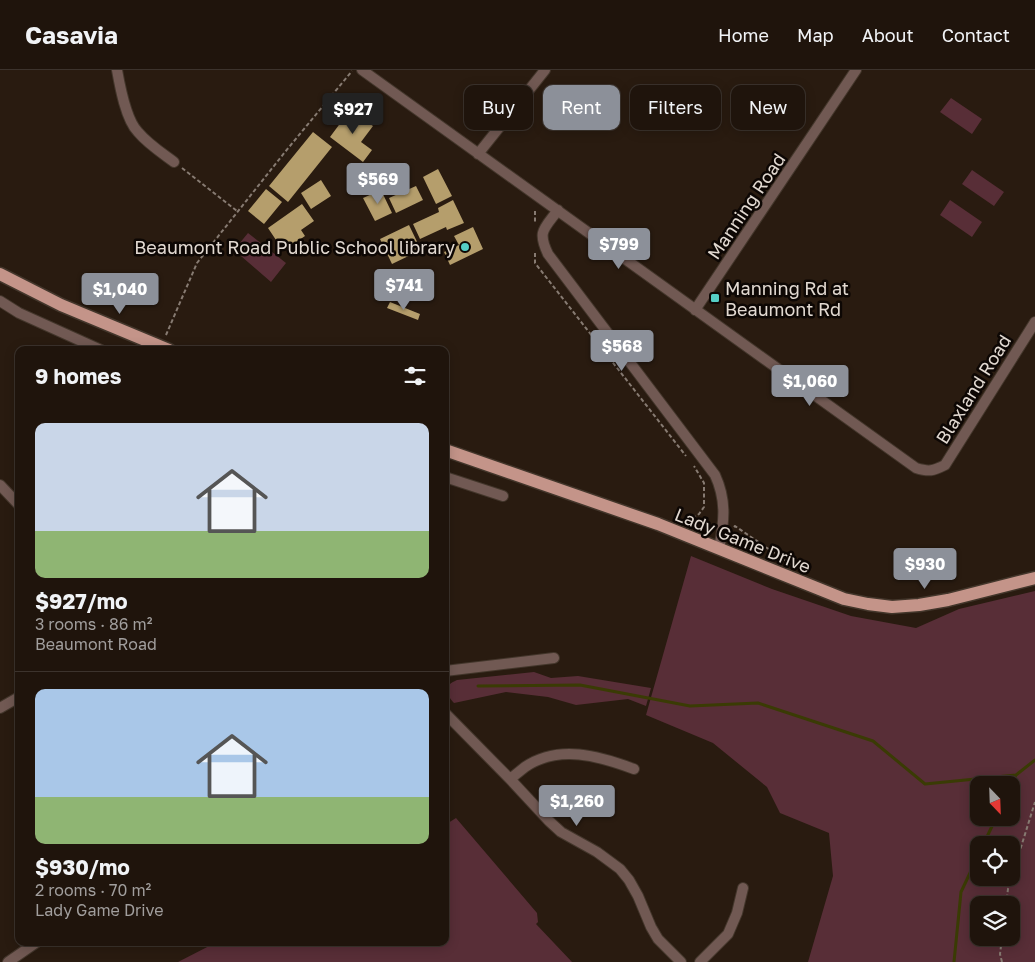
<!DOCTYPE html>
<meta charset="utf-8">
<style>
:root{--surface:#1f140c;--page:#271d15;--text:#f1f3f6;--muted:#a19e9d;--line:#3c332d;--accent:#8c9099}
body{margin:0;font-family:"Golos Text",sans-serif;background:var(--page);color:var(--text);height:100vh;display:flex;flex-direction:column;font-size:19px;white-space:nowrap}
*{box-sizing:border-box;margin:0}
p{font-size:16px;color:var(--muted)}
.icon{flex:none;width:28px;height:28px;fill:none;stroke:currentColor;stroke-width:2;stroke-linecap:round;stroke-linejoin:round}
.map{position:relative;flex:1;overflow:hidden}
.side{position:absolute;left:15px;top:276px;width:434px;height:600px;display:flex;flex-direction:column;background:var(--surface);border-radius:10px;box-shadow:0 2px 12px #0003,0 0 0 1px var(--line)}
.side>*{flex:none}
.top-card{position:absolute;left:464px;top:15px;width:475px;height:45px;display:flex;gap:10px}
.needle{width:32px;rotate:157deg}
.fabs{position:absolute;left:970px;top:706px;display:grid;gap:10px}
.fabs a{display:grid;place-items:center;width:50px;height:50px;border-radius:10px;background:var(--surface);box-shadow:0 2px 12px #0003,0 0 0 1px var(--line);font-size:25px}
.price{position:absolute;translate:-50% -42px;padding:0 11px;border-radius:5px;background:var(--accent);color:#fff;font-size:16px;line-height:32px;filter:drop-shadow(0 1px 2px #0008)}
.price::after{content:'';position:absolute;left:50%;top:30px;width:15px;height:11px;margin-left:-8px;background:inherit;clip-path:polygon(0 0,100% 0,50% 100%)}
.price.active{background:#222;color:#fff}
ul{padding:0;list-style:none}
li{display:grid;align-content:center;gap:10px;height:265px;padding:0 20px}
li+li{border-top:1px solid var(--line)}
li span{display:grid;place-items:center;height:155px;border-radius:10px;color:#555}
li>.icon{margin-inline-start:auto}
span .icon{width:90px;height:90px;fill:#fffc;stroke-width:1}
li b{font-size:21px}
h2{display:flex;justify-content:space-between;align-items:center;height:60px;padding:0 20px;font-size:21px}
.pill{padding:0 18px;border-radius:10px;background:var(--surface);box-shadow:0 2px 12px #0003,0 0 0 1px var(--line);font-size:18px;line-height:45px}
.pill.active{background:var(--accent);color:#fff}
header{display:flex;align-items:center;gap:30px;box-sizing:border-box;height:70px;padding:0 25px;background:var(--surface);border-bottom:1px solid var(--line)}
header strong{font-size:24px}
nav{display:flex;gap:28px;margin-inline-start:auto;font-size:18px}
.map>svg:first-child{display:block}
.green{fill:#582e37;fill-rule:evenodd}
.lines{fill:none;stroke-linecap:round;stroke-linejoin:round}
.stream{stroke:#3a3b04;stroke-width:3}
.building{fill:#b59e6c}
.minor-casing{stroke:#43362b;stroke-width:12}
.major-casing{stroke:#43362b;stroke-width:15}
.path{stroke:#877b72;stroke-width:2;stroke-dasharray:4 2.5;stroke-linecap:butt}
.minor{stroke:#715953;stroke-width:10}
.major{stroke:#c49489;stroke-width:12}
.poi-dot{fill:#55cec5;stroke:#0d0704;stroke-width:2}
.labels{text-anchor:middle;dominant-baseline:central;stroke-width:5;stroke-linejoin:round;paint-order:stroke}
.street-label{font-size:18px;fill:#e2d9d1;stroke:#0d0704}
.poi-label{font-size:18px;fill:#e2d9d1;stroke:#0d0704;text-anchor:end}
</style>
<header>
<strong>Casavia</strong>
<nav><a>Home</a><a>Map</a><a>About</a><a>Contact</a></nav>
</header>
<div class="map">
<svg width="1035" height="892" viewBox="0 0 1035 892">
<rect width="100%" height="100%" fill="#291b10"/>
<path class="green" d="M951 28 982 49 972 64 940 42Z
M972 100 1004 122 994 136 962 114Z
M950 130 982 152 972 167 940 145Z
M248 163 286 193 271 212 234 180Z
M691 486 772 519 851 546 916 558 959 539 1035 521V892H808L833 806 829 763 780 743 767 717 713 673 646 645ZM979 715H1011V748H979ZM979 775H1011V808H979ZM979 835H1011V868H979Z
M534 602 551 608 578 606 651 618 646 636 628 629 576 635 548 627 506 622 454 633C445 623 443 616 457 610Z
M456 748 537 843 538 852 536 854 572 892H178L215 873 445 872V755Z"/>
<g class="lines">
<path class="stream" d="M478 616 580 615 690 636 758 633 873 671 925 714 1016 705
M1011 715 1016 705 1035 690
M983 775 996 748
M954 892 961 822 979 784"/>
</g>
<path class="building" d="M350 40 373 56 361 72 372 80 363 92 330 67Z
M313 62 332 77 288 132 269 116Z
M438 99 452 126 436 134 423 107Z
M321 110 331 126 311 139 301 123Z
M416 116 423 130 396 143 389 128Z
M266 119 282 132 264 154 248 141Z
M381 120 392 143 375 151 363 128Z
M453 130 464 153 447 160 446 157 420 169 413 154 439 142 438 138Z
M302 134 314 151 301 160 305 166 286 179 281 171 278 173 268 158Z
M409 155 421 180 392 194 380 169Z
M473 157 483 179 450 195 444 182 459 175 454 166Z
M390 232 420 244 418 250 387 238Z"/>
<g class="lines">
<g class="minor-casing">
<path id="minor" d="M117 0C120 17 126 50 138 62 148 74 162 83 174 92
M362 0 916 398C929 402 933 401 945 395L1035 252
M478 84 545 0
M558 140C544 159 537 161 548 184L715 405C727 431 724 452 719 479
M0 231 19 243 101 280
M695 240 856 0
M445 407 503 426
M0 415 19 435
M445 601 554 588
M0 638 19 627
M445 643 510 709 549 751 561 762 597 782 620 799 629 810 638 826 651 857 658 869 681 892
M510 709C515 705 520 701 525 697 559 674 599 686 634 699
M8 892 37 872
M700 892 728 864 737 843 743 818"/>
</g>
<g class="major-casing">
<path id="major" d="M0 204 61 235 169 280
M445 380 658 454 844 529 868 534 892 537 919 535 948 530 1035 508"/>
</g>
<path class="path" d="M182 98 237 141
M535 141V153
M535 183V193L686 386
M166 265 197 193 285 82 352 1
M687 452 699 444 704 437V413L694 396
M734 457 735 456 792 495
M1006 835 1008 819 1035 732
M1002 892 1000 884 1002 868"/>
<use href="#minor" class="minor"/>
<use href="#major" class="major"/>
</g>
<g class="poi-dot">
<circle cx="465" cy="177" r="5"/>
<rect x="710" y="223" width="10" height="10" rx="2.5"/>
</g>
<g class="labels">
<g class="street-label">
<text transform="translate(746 136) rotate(-56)">Manning Road</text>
<text transform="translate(973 319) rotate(-58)">Blaxland Road</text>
<text transform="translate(743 470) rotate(22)">Lady Game Drive</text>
</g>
<g class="poi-label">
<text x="455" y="177">Beaumont Road Public School library</text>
<text x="725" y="218" text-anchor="start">Manning Rd at<tspan x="725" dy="21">Beaumont Rd</tspan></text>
</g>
</g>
</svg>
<div class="fabs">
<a><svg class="needle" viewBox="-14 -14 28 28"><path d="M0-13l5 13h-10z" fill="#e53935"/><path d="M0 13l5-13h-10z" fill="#a19e9d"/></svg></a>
<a><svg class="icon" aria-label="locate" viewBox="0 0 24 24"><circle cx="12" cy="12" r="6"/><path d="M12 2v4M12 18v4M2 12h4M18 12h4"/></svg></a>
<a><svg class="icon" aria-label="layers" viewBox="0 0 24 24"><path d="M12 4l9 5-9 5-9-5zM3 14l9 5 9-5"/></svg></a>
</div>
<b class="price active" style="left:353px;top:65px">$927</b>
<b class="price" style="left:378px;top:135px">$569</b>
<b class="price" style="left:619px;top:200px">$799</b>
<b class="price" style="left:404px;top:241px">$741</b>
<b class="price" style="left:120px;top:245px">$1,040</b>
<b class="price" style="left:622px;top:302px">$568</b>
<b class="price" style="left:810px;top:337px">$1,060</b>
<b class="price" style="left:925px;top:520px">$930</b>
<b class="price" style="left:577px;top:757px">$1,260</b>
<div class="top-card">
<a class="pill">Buy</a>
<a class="pill active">Rent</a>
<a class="pill">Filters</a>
<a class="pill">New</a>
</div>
<section class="side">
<h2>9 homes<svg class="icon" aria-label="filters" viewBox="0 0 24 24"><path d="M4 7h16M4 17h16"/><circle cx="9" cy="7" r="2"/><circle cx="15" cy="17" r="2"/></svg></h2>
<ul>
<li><span style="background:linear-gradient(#c9d6e8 70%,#8fb573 0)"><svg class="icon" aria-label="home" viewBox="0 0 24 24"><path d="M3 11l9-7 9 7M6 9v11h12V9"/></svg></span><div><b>$927/mo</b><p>3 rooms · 86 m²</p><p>Beaumont Road</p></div></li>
<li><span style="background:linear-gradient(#a9c7e8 70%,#8fb573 0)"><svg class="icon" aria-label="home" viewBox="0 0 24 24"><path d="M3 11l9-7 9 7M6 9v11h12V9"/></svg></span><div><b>$930/mo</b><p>2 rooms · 70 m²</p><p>Lady Game Drive</p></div></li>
</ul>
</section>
</div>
